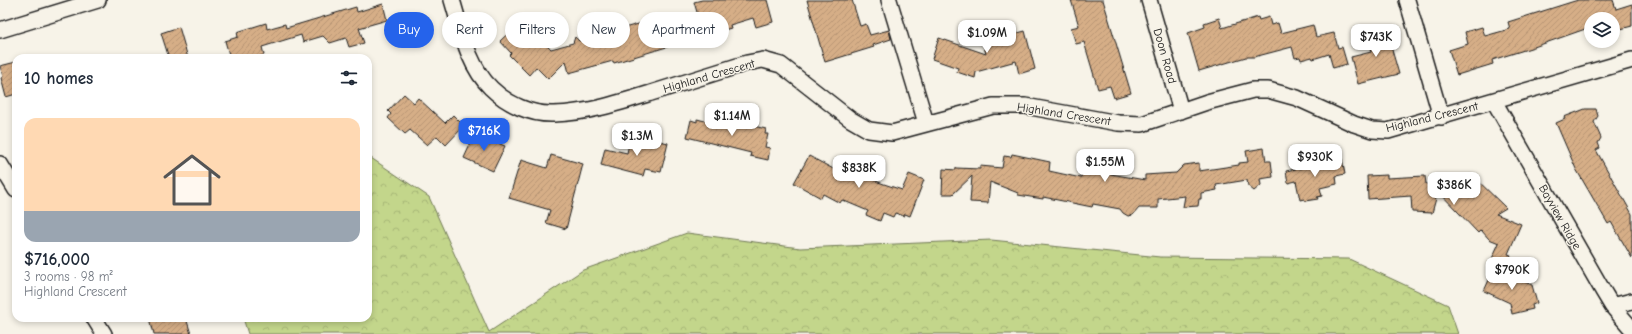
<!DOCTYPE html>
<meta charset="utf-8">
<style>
:root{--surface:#fff;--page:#f2f2f3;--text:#1f2937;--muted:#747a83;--accent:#2563eb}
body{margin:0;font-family:"Comic Neue",sans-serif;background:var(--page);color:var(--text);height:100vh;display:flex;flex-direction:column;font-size:15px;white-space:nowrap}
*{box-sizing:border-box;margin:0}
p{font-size:13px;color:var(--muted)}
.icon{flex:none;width:22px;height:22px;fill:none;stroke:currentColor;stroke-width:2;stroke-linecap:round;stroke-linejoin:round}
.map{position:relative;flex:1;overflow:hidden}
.sheet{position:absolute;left:12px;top:54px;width:360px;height:268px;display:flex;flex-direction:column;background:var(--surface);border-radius:12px;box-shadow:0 2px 6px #0003}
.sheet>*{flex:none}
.guide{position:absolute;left:384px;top:12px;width:380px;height:36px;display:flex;gap:8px}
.controls{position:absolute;left:1584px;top:12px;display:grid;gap:8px}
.controls a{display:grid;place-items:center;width:36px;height:36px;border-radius:50%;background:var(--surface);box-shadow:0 2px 6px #0003;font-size:20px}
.price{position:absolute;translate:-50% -34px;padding:0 9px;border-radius:8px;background:#fff;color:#222;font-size:13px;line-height:26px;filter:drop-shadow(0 1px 2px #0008)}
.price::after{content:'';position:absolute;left:50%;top:24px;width:12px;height:9px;margin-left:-6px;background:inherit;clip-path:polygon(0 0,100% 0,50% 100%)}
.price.on{background:var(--accent);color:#fff}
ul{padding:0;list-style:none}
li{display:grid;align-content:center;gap:8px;height:212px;padding:0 12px}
li span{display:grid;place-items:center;height:124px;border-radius:12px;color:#555}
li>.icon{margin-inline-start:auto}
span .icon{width:72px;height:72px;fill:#fffc;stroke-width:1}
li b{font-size:17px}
h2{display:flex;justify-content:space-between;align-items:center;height:48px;padding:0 12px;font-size:17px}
.chip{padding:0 14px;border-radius:18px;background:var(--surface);box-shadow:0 2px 6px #0003;font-size:14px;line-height:36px}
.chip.on{background:var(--accent);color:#fff}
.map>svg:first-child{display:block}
.forest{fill:url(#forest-crowns);stroke:#707954}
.building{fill:url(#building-hatch);stroke:#1c1c1c}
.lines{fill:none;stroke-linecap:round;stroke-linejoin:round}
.street-casing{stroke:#1c1c1c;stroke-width:18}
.street{stroke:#f7f3e8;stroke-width:15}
.labels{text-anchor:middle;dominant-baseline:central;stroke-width:3;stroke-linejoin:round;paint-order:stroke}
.street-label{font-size:12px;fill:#1c1c1c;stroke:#f7f3e8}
</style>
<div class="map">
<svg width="1632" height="334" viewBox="0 0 1632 334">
<defs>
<pattern id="forest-crowns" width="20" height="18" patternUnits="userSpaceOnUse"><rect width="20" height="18" fill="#c3d68b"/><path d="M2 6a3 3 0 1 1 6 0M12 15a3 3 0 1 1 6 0" fill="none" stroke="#a7b777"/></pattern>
<pattern id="building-hatch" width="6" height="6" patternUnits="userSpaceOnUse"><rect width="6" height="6" fill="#d6ae87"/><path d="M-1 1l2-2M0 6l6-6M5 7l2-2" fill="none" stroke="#b79574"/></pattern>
</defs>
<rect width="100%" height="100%" fill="#f7f3e8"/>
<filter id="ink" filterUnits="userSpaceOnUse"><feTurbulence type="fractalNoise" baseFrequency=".025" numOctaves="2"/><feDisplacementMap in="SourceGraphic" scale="8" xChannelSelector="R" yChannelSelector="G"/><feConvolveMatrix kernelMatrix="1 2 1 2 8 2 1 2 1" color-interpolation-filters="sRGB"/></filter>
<g filter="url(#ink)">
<path class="forest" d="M368 156 429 197 489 332 583 270 687 233 800 248 991 240 1160 257 1349 259 1448 305 1458 334H248L243 318H368Z"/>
<path class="building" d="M702 0H767L773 22 756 27 753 18 730 25 731 28 660 49 614 63 613 61 569 73 566 61 548 79 536 67 529 75 509 55 511 53 500 41 517 25 522 31 528 25 551 49 573 43 575 37 579 41 587 39 589 46 626 35 624 28 671 15 674 26 699 19 694 2Z
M807 0H852L860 26 866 24 870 35 889 30 891 39 873 45 874 47 825 62Z
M1071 0H1103L1131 93 1114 98 1110 86 1098 89 1084 42 1076 44 1071 28 1079 26Z
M1578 0H1613L1616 9 1632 4V26L1613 31V19H1591V27L1534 47 1492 60 1493 64 1457 75 1449 50 1468 44 1465 32 1482 27 1485 36 1510 29 1508 22Z
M383 4 387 20 359 28 364 43 349 47 346 38 330 43 323 36 303 42 301 35 262 47 264 55 254 58H230L225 41 238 37 237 32 266 23 267 29 285 24 286 28 356 7 357 12Z
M1258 17 1259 20 1269 17 1271 25 1278 23 1281 33 1313 25 1316 37 1334 33 1338 48 1342 47 1347 64 1333 68 1329 54 1313 59 1312 57 1301 60 1300 57 1295 58 1292 47 1254 57H1246L1199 71 1188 33 1205 27 1204 23 1219 18 1222 28Z
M1385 26 1399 74 1358 84 1351 57 1371 52 1367 41 1370 40 1367 31Z
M179 27 188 58H169L161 33Z
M1013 30 1014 34 1025 31 1035 69 1019 74 1016 61 976 72 975 78 957 72 958 68 932 59 939 38 986 54 983 43 993 40 992 36Z
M16 62V94L6 97 1 78 3 77 0 66Z
M404 94 414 103 418 98 445 123 453 115 464 126 446 145 437 136 427 145 410 130 405 134 388 118 391 114 388 111Z
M1585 109H1596L1598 116 1594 122 1601 138 1598 143 1600 148 1596 150 1632 214V258L1611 222 1608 224 1576 169 1556 123 1565 119 1564 117Z
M697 119 725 126 726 121H733L766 129 765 134H768L765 147 770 148 768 160 750 156 751 153 687 137 691 120 697 122Z
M475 134 505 146 493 171 464 158Z
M647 138 668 143 661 172 645 169 643 176 601 165 605 148 627 153 630 139 640 141 641 139 647 140Z
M1264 148 1266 161H1271L1273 177 1260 179 1261 185 1254 191 1248 186 1247 180 1216 185 1217 190 1201 193V199H1199L1198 206 1183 207 1185 196 1158 199V208H1139L1133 215 1128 216 1123 213 1120 209 1093 204 1092 207 1043 197V199L1018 195V193L990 182 988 203 970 202 972 176 953 194H942L943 169 956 170V168L980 169V166L1002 168 1004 156 1011 157 1012 154 1050 162 1049 171 1081 178 1082 169 1145 180V175L1176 173 1184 165 1199 163V171L1239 165V163L1248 162 1246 151Z
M551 155 583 164 566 229 546 223 550 210 509 198 521 160 547 168Z
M809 156 839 172 844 163 878 182 902 190 909 174 924 180 910 216 905 214 904 216 895 213 893 217 883 213 880 221 866 215 868 211 842 200 840 203 823 194 821 198 794 183Z
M1342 159 1345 174 1336 176 1337 184 1320 188 1322 196 1317 197 1318 199 1305 201 1304 199 1300 200 1296 181 1288 183 1286 171Z
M1471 174 1506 208 1496 214 1521 224 1508 254 1511 255 1505 268 1490 263 1499 243 1489 239 1481 230 1478 233 1438 191 1432 213 1412 212 1411 196 1368 199 1367 176 1387 175V178L1425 176 1426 184 1447 183 1454 189Z
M1494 269 1532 285 1537 303 1532 305 1533 309 1512 314 1510 303 1484 291Z
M150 318H186L191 334H154Z"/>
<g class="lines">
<g class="street-casing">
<path id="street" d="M452 0C461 29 468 66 491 88 507 104 531 115 554 114 588 113 619 103 651 93 683 83 715 73 747 63L763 60 781 65 850 119 869 130 892 133 993 106H1025L1118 123 1142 124 1207 102 1253 90H1268L1297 98 1354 124 1372 130 1388 131 1632 60
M889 0 926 123
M1149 0 1181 111
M1407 0 1441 117
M0 30 98 0
M1494 101 1603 291 1612 306 1632 329
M0 164 16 190
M1612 306 1632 301
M94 318 104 334"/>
</g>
<use href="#street" class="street"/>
</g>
</g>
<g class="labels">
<g class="street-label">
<text transform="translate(1165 56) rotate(74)">Doon Road</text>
<text transform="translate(709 76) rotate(-16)">Highland Crescent</text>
<text transform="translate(1064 114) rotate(9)">Highland Crescent</text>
<text transform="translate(1432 117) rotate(-14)">Highland Crescent</text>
<text transform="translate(1560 217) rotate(60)">Bayview Ridge</text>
</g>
</g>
</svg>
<div class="controls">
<a><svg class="icon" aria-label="layers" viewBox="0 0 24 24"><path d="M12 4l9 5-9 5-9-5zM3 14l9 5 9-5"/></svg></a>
</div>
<b class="price" style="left:987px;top:54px">$1.09M</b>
<b class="price" style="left:1376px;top:58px">$743K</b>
<b class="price" style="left:732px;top:137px">$1.14M</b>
<b class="price on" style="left:484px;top:152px">$716K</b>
<b class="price" style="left:637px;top:157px">$1.3M</b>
<b class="price" style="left:1315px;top:178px">$930K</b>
<b class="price" style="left:1105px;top:183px">$1.55M</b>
<b class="price" style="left:859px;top:189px">$838K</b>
<b class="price" style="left:1454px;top:206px">$386K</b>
<b class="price" style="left:1512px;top:291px">$790K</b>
<div class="guide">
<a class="chip on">Buy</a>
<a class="chip">Rent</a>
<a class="chip">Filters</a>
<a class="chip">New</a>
<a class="chip">Apartment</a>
</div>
<section class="sheet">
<h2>10 homes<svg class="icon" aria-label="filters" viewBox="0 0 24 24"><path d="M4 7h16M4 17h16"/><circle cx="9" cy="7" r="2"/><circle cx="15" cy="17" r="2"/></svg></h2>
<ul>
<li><span style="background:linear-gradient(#ffd9b3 75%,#9aa5b1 0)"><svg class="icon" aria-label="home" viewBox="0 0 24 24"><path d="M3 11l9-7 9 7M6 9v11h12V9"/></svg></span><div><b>$716,000</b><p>3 rooms · 98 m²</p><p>Highland Crescent</p></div></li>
</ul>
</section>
</div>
